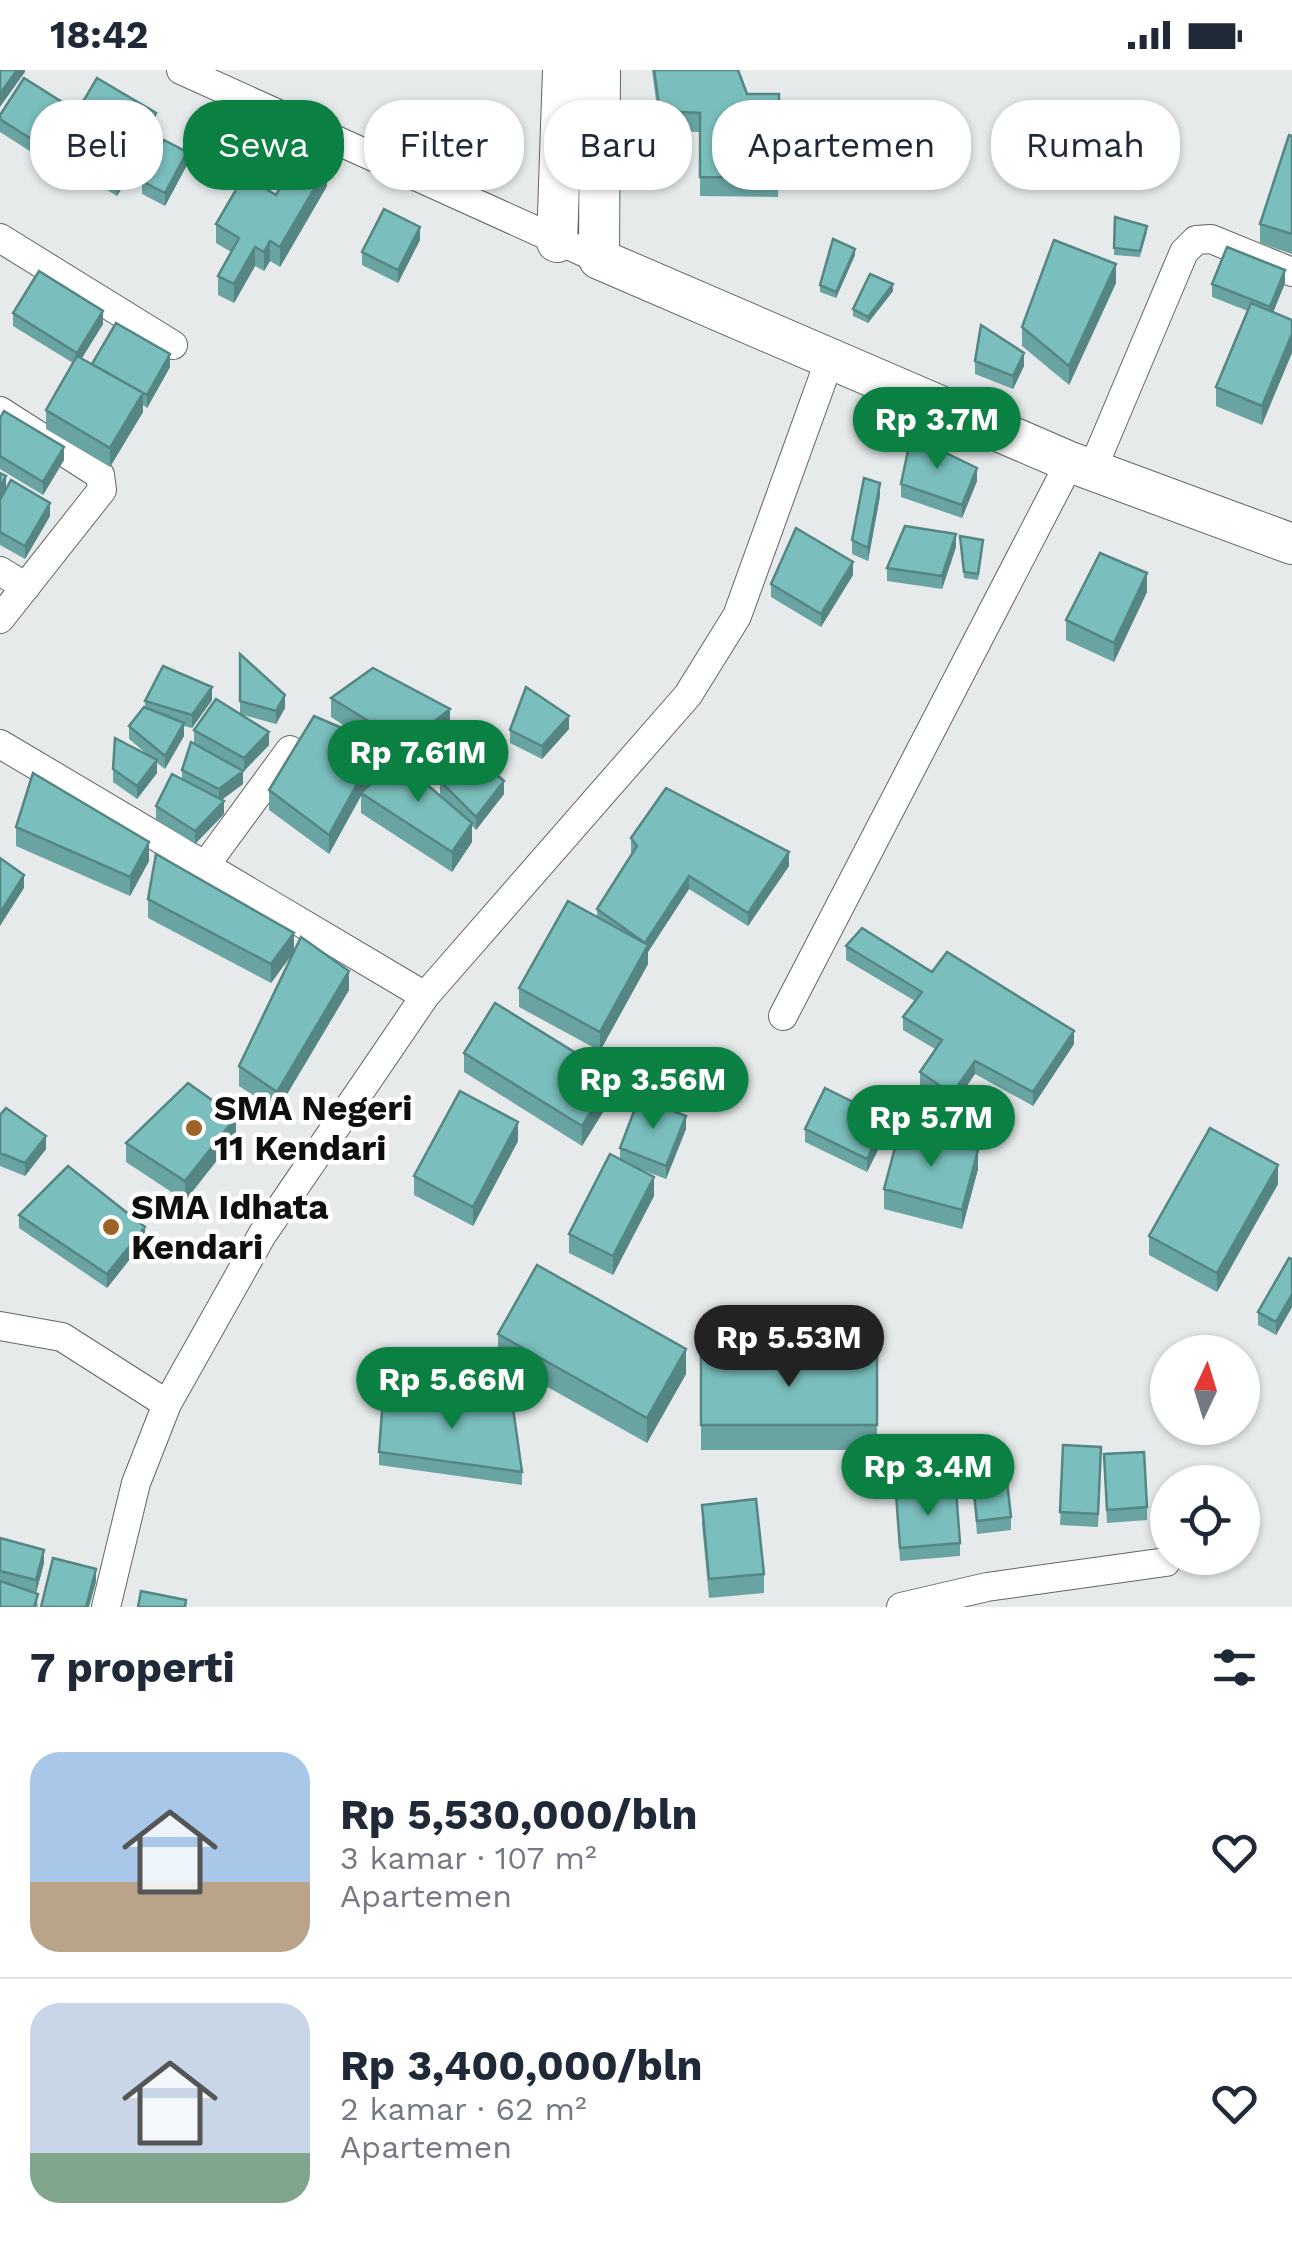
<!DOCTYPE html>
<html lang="id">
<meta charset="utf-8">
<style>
:root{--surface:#fff;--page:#f2f2f3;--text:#1f2937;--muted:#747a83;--line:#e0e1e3;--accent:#0b8043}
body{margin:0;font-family:"Work Sans",sans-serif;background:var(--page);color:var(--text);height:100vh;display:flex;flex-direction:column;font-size:38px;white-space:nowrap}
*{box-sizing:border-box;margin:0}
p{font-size:32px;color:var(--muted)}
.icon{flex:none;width:55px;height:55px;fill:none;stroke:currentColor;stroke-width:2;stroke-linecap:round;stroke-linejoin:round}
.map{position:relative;height:1537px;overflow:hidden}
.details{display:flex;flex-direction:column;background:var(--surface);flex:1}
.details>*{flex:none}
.hud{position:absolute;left:30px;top:30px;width:1232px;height:90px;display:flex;gap:20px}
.needle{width:65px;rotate:4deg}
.tools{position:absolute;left:1150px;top:1265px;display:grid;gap:20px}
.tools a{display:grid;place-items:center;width:110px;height:110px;border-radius:50%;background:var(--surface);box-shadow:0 2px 8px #0004;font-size:50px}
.price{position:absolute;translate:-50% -85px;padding:0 22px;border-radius:35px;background:var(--accent);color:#fff;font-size:32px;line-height:65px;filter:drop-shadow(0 2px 5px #0008)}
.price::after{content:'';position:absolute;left:50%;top:60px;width:30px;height:22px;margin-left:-15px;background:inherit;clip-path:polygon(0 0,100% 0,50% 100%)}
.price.selected{background:#222;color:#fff}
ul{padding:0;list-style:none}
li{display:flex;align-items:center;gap:30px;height:250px;padding:0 30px}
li+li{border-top:2px solid var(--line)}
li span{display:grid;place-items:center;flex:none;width:280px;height:200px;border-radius:30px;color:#555}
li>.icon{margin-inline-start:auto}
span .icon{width:120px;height:120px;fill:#fffc;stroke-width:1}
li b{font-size:42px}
h2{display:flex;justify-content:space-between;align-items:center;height:120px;padding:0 30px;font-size:42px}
.tag{padding:0 35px;border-radius:40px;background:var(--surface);box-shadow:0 2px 8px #0004;font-size:35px;line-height:90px}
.tag.selected{background:var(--accent);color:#fff}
.status{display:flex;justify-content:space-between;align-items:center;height:70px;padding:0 50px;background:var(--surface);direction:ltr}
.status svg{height:28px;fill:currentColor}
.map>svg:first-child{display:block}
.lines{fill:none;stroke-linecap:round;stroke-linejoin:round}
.street-casing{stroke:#626665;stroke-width:30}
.secondary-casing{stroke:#626665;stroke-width:42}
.street{stroke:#fff;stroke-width:28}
.secondary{stroke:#fff;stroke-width:40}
.wall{fill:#69a4a3}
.shaded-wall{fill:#558684}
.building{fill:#7abfbd;stroke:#558684;stroke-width:2.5}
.poi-dot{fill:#a06327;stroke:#fff;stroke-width:4}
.labels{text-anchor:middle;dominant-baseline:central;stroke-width:9;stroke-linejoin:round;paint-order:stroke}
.poi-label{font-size:35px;font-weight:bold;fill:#0e0f0f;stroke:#fff;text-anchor:start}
</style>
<div class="status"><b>18:42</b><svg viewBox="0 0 49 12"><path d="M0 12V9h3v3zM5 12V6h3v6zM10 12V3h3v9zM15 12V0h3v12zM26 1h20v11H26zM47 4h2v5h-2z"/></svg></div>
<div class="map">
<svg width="1292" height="1537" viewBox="0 0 1292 1537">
<rect width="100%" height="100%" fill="#e6eaea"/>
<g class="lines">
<g class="street-casing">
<path id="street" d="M181 0 599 189
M0 168 173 275
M0 341 100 405 102 420 0 549
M1092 400 1184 182 1196 170 1211 169 1292 202
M0 501 26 517
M0 674 425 926
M205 796 290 680
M783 946 1070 392
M0 1256 62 1267 167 1334
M106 1537 136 1413 167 1334 262 1165 425 926 688 625 737 546 831 286
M901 1537 987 1517 1166 1492"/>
</g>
<g class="secondary-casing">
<path id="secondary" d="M600 0 599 189 1070 392 1292 474
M557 172 563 0"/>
</g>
<use href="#street" class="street"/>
<use href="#secondary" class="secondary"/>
</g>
<path class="wall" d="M652 0H738L747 24H779L778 127 700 126V62L660 61Z
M0 45H62L36 85 0 62Z
M156 62 117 126 59 91V72Z
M1292 66V184L1260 173V154Z
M187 95 165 136 142 124V111Z
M327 116 280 197 270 191 264 201 255 196 234 233 218 225V206L231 182 216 173V154L276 125Z
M1115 147 1147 162 1140 187 1114 185Z
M420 170 398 213 362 195V182Z
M855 185 836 228 820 222V215Z
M1116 213 1069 315 1022 276V257Z
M1285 213 1273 242 1262 355 1216 336V317L1248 241 1212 227V214Z
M893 221 868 253 853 246V239Z
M13 243 103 254 82 288 92 294 170 297 147 338 143 335V342L110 397 46 359V340L73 293 13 256Z
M975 291 1024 296 1013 319 975 304Z
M0 348 64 390 43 425 0 399Z
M0 403 6 419 50 446 25 489 0 475Z
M977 411 962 448 901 427V414Z
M880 426 868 491 852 484V470Z
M960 466 983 476 978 510 964 508Z
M956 477 942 519 887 511V498Z
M853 505 821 557 771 527V514Z
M1147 522 1114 592 1066 570V550Z
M240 584 285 638 276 654 240 644Z
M331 628 450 658 406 693 379 677V693L364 721 451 735 440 724V711L504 724 476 760 472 756V772L452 802 361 743V726L329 784 269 740V720L362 667 331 647Z
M212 630 192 658 184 656V666L165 699 157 693V703L137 729 113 712V699L148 685 129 669V656L145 637V631Z
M569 659 542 689 510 673V660Z
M194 660 269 675 244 701 194 673Z
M182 700 243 714 221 730 224 744 195 774 156 749V736L182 709Z
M16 757 149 791 130 826 16 776Z
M631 768 789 796 748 856 689 819 648 882V894L600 981 519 937V918L597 847V839L632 783 631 782Z
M148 829 294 882 349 920 277 1041 239 1016V996L293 882 271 913 148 848Z
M846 876 932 902 1074 974 1033 1036 975 1004 952 1037 920 1015V1002L935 979 903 960V947L915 931 846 890Z
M464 983 613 1026 582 1076 464 1002Z
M0 1045 46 1079 25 1106 0 1096Z
M686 1059 666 1109 637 1098 654 1126 613 1205 569 1183V1164L620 1089V1078Z
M805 1059 887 1062 867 1102 805 1072Z
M236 1066 185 1131 126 1092V1073Z
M518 1071 473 1156 414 1125V1106Z
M978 1099 962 1159 884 1139V1119Z
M1278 1114 1217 1222 1149 1185V1166Z
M19 1145 145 1170 107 1218 19 1158Z
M1292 1189V1237L1276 1265 1258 1255V1242Z
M498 1264 686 1304 647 1373 498 1289Z
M701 1284H877V1380H701Z
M1063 1375 1101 1390 1098 1457 1060 1455Z
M379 1382 522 1402V1415L379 1395Z
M1104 1397 1147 1437V1450L1107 1453Z
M971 1398 1011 1447V1460L977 1464Z
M896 1424 960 1473V1486L900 1491Z
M702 1435 764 1504V1523L709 1528 702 1454Z
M0 1468 44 1493 36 1523 38 1537H0Z"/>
<path class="shaded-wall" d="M17 0H25V2L0 37V24Z
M62 32V45L36 85V72Z
M156 43V62L117 126V107Z
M187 82V95L165 136V123Z
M327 97V116L280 197V177Z
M420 157V170L398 213V200Z
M270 171V191L264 201V182Z
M255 177V196L234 233V214Z
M855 179V185L836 228V222Z
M1116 194V213L1069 315V296Z
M1285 200V213L1270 250V237Z
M893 214V221L868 253V247Z
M103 241V254L77 296V283Z
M1292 264V283L1262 355V336Z
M1024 283V296L1013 319V306Z
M170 284V297L147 338V325Z
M143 323V342L110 397V378Z
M64 377V390L43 425V412Z
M977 398V411L962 448V435Z
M6 406V419L0 430V417Z
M880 413V426L868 491V478Z
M50 433V446L25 489V476Z
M956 464V477L942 519V506Z
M853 492V505L821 557V544Z
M1147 503V522L1114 592V573Z
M212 617V630L192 658V645Z
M285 625V638L276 654V641Z
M450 639V658L406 693V674Z
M569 646V659L542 689V676Z
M184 653V666L165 699V686Z
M269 662V675L244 701V688Z
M379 674V693L329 784V765Z
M157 690V703L137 729V716Z
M243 701V714L219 732V719Z
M504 711V724L476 760V747Z
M224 731V744L195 774V761Z
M472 753V772L452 802V782Z
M149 772V791L130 826V807Z
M789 782V796L748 856V843Z
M24 805V818L0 856V843Z
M689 806V819L648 882V894L600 981V962L645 873Z
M294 863V882L271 913V894Z
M349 901V920L277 1041V1022Z
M1074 961V974L1033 1036V1022Z
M975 991V1004L952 1037V1024Z
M613 1006V1026L582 1076V1056Z
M686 1046V1059L666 1109V1096Z
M236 1047V1066L185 1131V1111Z
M887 1049V1062L867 1102V1089Z
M518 1052V1071L473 1156V1137Z
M46 1066V1079L25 1106V1093Z
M978 1080V1099L962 1159V1140Z
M1278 1095V1114L1217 1222V1203Z
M654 1107V1126L613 1205V1186Z
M145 1157V1170L107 1218V1204Z
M1292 1224V1237L1276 1265V1252Z
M686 1279V1304L647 1373V1348Z
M44 1480V1493L36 1523V1510Z
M96 1499V1512L89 1537H86Z"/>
<path class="building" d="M0 0H17L0 24Z
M654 0H738L747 24H779L778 108 700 107V43L660 41Z
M24 8 62 32 36 72 0 49V45Z
M97 8 156 43 117 107 59 72Z
M1289 65 1292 66V164L1260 154Z
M164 70 187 82 165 123 142 111Z
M301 82 327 97 280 177 270 171 264 182 255 177 234 214 218 206 239 168 216 154 244 106 276 125Z
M384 139 420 157 398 200 362 182Z
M1115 147 1147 156 1140 181 1114 178Z
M833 169 855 179 836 222 820 215Z
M1054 170 1116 194 1069 296 1022 257Z
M1227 177 1285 200 1270 237 1212 214Z
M39 201 103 241 77 283 13 243Z
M870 204 893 214 868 247 853 239Z
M1251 233 1292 250V264L1262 336 1216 317Z
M116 253 170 284 147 325 92 294Z
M981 255 1024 283 1013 306 975 291Z
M77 286 143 323 110 378 46 340Z
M4 341 64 377 43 412 0 386V348Z
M911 366 977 398 962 435 901 414Z
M0 403 6 406 0 417Z
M864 408 880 413 868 478 852 470Z
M11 410 50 433 25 476 0 462V430Z
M905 456 956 464 942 506 887 498Z
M796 458 853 492 821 544 771 514Z
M960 466 983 470 978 504 964 502Z
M1100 483 1147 503 1114 573 1066 550Z
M240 584 285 625 276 641 240 631Z
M163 596 212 617 192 645 145 631Z
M373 598 450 639 406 674 331 628Z
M526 617 569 646 542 676 510 660Z
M216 629 269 662 244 688 194 660Z
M144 637 184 653 165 686 129 656Z
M314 646 379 674 329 765 269 720Z
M115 668 157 690 137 716 113 699Z
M454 668 504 711 476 747 440 711Z
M191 672 243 701 219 719 182 700Z
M397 689 472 753 452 782 361 723Z
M33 703 149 772 130 807 16 757Z
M172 704 224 731 195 761 156 736Z
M666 718 789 782 748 843 689 806 645 873 597 839 637 776 631 768Z
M156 784 294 863 271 894 148 829Z
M0 788 24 805 0 843Z
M568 831 648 875 600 962 519 918Z
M862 858 932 902 947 882 1074 961 1033 1022 975 991 952 1024 920 1002 942 970 903 947 922 922 846 876Z
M301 867 349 901 277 1022 239 996Z
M495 933 613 1006 582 1056 464 983Z
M188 1013 236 1047 185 1111 126 1073Z
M825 1018 887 1049 867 1089 805 1059Z
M460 1021 518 1052 473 1137 414 1106Z
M639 1028 686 1046 666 1096 620 1078Z
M6 1038 46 1066 25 1093 0 1083V1045Z
M1210 1058 1278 1095 1217 1203 1149 1166Z
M900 1059 978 1080 962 1140 884 1119Z
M610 1084 654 1107 613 1186 569 1164Z
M68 1096 145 1157 107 1204 19 1145Z
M1289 1188 1292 1189V1224L1276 1252 1258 1242Z
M537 1195 686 1279 647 1348 498 1264Z
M701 1284H877V1355H701Z
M383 1328 512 1331 522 1402 379 1382Z
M1063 1375 1101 1377 1098 1444 1060 1442Z
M1144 1382 1147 1437 1107 1440 1104 1384Z
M1005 1394 1011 1447 977 1451 971 1398Z
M956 1420 960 1473 900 1478 896 1424Z
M756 1429 764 1504 709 1509 702 1435Z
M0 1468 44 1480 36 1510 0 1501Z
M53 1488 96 1499 86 1537H41Z
M0 1511 38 1524 34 1537H0Z
M141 1521 186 1530 185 1537H138Z"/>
<g class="poi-dot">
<circle cx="194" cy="1058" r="10"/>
<circle cx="111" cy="1157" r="10"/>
</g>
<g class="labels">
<g class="poi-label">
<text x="214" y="1038">SMA Negeri<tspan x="214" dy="40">11 Kendari</tspan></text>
<text x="131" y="1137">SMA Idhata<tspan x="131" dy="40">Kendari</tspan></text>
</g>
</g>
</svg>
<div class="tools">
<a><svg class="needle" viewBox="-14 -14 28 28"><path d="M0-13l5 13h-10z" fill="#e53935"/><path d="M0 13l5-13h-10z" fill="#747a83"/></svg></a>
<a><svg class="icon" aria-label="locate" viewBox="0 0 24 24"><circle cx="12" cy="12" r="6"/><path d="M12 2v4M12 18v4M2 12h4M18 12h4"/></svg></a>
</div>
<b class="price" style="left:937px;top:402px">Rp 3.7M</b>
<b class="price" style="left:418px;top:735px">Rp 7.61M</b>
<b class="price" style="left:653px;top:1062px">Rp 3.56M</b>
<b class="price" style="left:931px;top:1100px">Rp 5.7M</b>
<b class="price selected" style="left:789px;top:1320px">Rp 5.53M</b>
<b class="price" style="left:452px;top:1362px">Rp 5.66M</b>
<b class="price" style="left:928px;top:1449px">Rp 3.4M</b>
<div class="hud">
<a class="tag">Beli</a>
<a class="tag selected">Sewa</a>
<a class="tag">Filter</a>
<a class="tag">Baru</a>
<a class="tag">Apartemen</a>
<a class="tag">Rumah</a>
</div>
</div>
<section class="details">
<h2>7 properti<svg class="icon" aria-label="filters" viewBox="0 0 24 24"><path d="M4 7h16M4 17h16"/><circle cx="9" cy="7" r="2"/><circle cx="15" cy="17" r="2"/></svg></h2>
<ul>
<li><span style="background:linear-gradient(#a9c7e8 65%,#b9a48a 0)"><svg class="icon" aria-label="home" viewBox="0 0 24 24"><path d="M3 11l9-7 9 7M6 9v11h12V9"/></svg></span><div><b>Rp 5,530,000/bln</b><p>3 kamar · 107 m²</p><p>Apartemen</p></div><svg class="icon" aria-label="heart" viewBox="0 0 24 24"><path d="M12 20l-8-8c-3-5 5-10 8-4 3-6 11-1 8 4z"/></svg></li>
<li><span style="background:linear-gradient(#c9d6e8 75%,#7fa58c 0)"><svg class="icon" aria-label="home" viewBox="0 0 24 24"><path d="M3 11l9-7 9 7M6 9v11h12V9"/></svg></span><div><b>Rp 3,400,000/bln</b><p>2 kamar · 62 m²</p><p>Apartemen</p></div><svg class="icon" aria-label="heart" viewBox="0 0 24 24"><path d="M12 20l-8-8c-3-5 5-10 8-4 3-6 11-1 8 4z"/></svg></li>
</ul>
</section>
